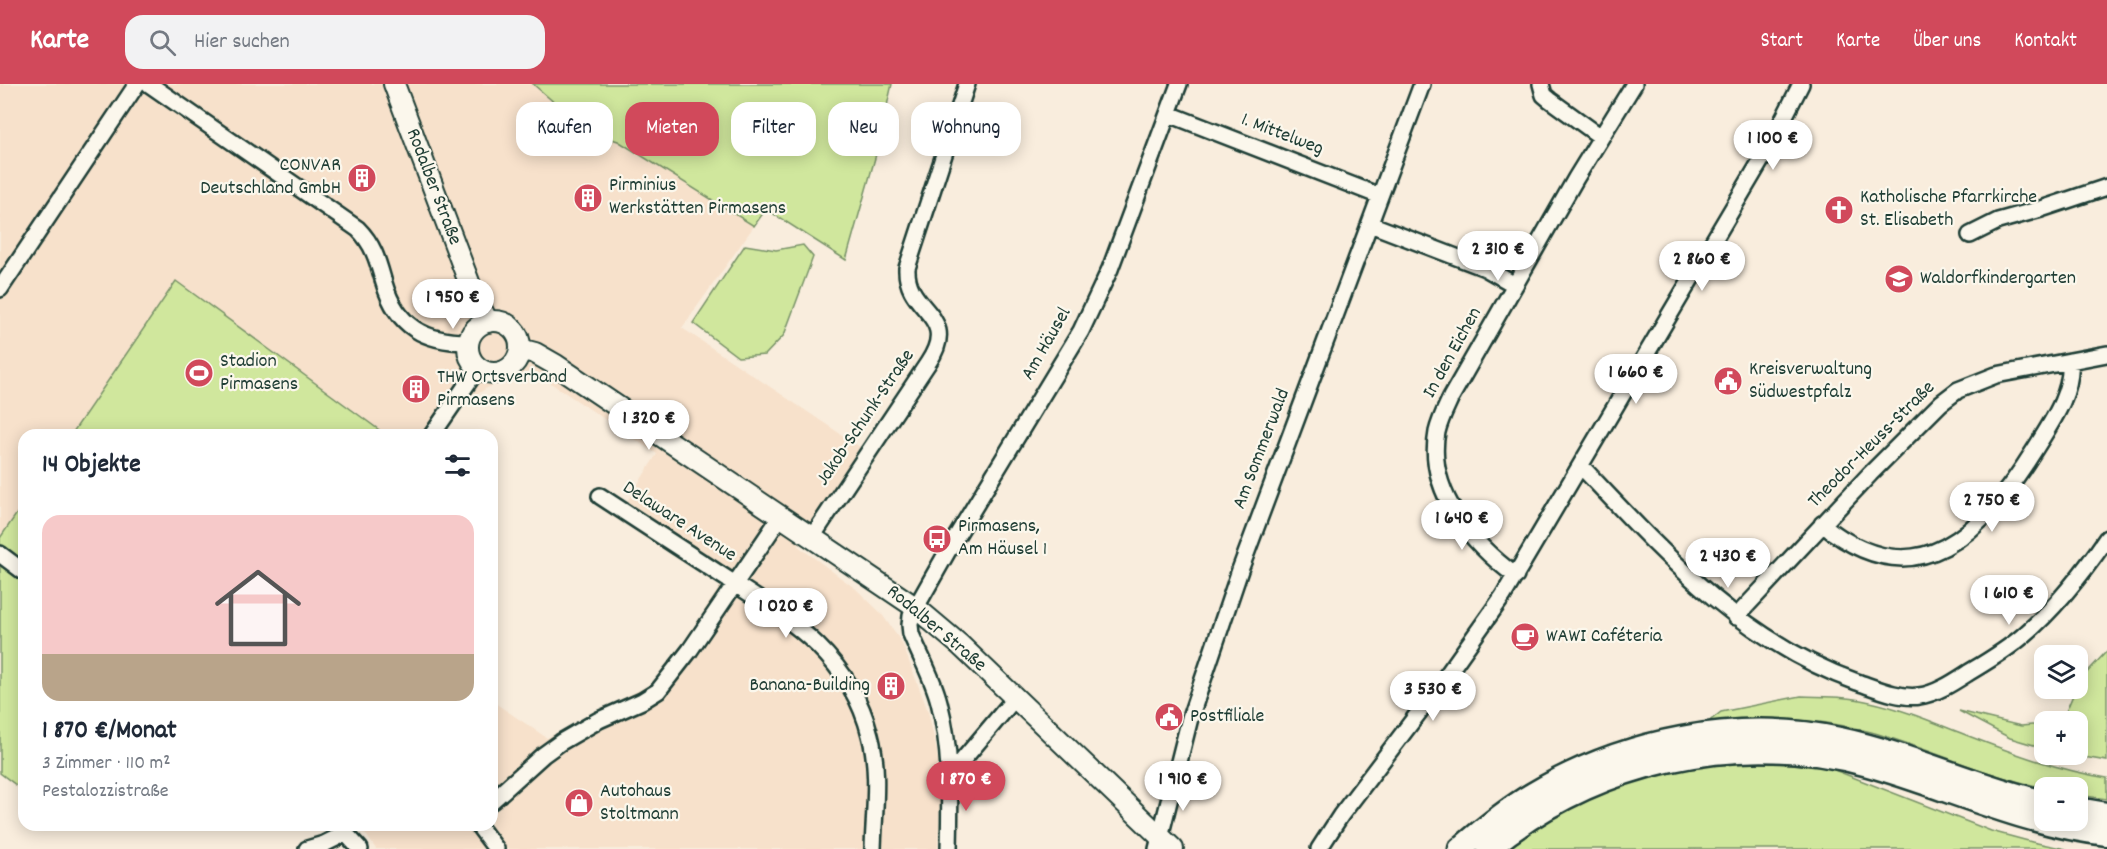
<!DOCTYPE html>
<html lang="de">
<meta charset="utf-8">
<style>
:root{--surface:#fff;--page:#f2f2f3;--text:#1f2937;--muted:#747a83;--accent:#d1495b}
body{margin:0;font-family:Dekko,sans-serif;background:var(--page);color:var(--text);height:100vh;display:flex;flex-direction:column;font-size:22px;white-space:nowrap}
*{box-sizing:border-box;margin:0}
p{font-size:20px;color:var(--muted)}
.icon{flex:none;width:33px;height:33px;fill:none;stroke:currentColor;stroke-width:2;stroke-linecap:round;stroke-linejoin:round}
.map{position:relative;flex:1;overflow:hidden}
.sheet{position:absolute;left:18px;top:345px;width:480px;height:402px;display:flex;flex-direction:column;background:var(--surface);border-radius:18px;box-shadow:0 3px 15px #0003}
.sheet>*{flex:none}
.top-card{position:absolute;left:516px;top:18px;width:570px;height:54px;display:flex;gap:12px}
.fabs{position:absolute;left:2034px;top:561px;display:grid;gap:12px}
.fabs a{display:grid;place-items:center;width:54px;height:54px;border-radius:12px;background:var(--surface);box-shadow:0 3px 15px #0003;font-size:30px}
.price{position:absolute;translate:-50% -51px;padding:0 14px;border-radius:21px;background:#fff;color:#222;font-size:20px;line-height:39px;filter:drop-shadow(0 2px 3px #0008)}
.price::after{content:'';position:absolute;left:50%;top:36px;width:18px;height:14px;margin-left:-9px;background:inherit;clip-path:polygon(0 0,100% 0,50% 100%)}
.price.selected{background:var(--accent);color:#fff}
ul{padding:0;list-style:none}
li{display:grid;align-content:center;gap:12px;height:318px;padding:0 24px}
li span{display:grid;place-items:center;height:186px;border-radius:18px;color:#555}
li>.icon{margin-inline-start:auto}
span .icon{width:108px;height:108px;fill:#fffc;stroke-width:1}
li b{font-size:26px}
h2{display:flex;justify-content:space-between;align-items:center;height:72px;padding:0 24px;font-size:26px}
.pill{padding:0 21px;border-radius:18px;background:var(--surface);box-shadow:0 3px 15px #0003;font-size:21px;line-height:54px}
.pill.selected{background:var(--accent);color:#fff}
header{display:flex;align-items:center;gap:36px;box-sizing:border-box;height:84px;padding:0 30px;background:var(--accent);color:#fff}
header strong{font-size:28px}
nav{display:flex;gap:33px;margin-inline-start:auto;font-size:21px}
.search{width:420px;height:54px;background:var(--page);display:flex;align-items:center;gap:15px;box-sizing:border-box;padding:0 21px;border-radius:18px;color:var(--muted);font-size:22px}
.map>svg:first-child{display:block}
.built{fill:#f7e1cb}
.green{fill:#d0e79d;stroke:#789268;stroke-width:1.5}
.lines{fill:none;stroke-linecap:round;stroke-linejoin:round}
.minor-casing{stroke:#1f3d34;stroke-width:20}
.major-casing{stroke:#1f3d34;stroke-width:24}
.highway-casing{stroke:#1f3d34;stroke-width:27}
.minor{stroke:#fbf7ec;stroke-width:15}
.major{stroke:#fbf7ec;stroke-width:20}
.highway{stroke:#fbf7ec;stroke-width:22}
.labels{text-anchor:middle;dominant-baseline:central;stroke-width:4.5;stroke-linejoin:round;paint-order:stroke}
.street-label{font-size:20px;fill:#1f3d34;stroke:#fbf7ec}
.poi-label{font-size:20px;fill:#1f3d34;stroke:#fbf7ec;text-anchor:start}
</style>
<header>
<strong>Karte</strong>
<div class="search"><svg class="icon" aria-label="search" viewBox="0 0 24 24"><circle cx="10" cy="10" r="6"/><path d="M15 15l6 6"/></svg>Hier suchen</div>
<nav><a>Start</a><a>Karte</a><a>Über uns</a><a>Kontakt</a></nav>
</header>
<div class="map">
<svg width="2107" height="765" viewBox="0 0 2107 765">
<rect width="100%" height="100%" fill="#f9eddd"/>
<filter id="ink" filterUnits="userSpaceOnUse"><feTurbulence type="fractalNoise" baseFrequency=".0167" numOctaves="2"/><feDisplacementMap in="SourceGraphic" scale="12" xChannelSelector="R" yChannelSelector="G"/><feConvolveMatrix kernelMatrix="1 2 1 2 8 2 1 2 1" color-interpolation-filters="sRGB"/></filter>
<g filter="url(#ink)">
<path class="built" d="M0 0H533L587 47 618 57 754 142 682 244 860 363 798 462 856 505 881 529 902 559 928 627 936 663 941 694 938 765H376L367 752 356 741H492V617L547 654 653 599 675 572 728 490 626 419 657 370 534 288 487 304 465 318 450 308 421 351H386L176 197 71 351H24V419L0 454Z"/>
<path class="green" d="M533 0H892L875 74 846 176 766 125 754 142 618 57 587 47Z
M745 161 776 166 803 161 813 173 784 251 765 271 738 273 693 239Z
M176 197 386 351H71Z
M24 419V707L0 689V454Z
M2107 567V677L2072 671 2078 670V638L2062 637 2079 597Z
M1801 612C1824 613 1848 612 1870 618 1903 625 1935 639 1966 651 2012 669 2058 686 2107 694V715L2078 711V704C2066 704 2052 705 2041 703 1983 691 1928 664 1871 648 1818 634 1762 632 1707 639L1721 628Z
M1959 627 2021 642 2044 640V664L2010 654Z
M1746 679 1819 680 1991 747 2032 758 2066 765H1508C1554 729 1625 692 1682 684 1703 681 1725 681 1746 679Z"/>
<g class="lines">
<g class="minor-casing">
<path id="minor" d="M149 0 358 145C374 161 378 178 384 199 397 243 425 258 468 258
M1541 0 1544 11 1550 16 1601 53
M1169 30 1380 112
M1370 140 1485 184 1515 201
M1970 151 1998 137 2041 125 2107 103
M0 205 137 0
M432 351 478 284
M1581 382C1663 469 1741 557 1857 598 1875 604 1900 615 1919 612 1936 610 1954 598 1968 589 1988 577 2007 566 2024 551 2057 523 2083 489 2107 454
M600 412C638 437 677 462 715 487 782 531 849 567 870 651 880 688 874 728 873 765
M1822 440C1918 518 1983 448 2035 365 2051 339 2073 309 2070 277
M812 453 928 279C961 230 905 228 907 184L967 0
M0 470 24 488
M1516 492C1472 460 1426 407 1437 348 1440 335 1446 324 1451 313L1576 94 1634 0
M1736 533 1870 390 1941 319 1958 306 1996 291 2107 270
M951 690 1015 614
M492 717 543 671 561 658 599 636 642 617 658 607 690 566 781 432
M338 741 360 765
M478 741 496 765
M307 765 324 760 346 749
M949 765C950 715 952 667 939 618 933 594 920 572 911 550L910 541 911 532 950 463 1081 247 1110 185 1179 0
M1157 765 1190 634 1240 486 1422 0
M1319 765 1341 731 1442 598 1503 512 1769 63 1801 0"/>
</g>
<g class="major-casing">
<path id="major" d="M394 0 472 206 488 238
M468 263a26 26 0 1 1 52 0a26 26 0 1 1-52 0Z
M520 265 535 269 556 281 915 523 960 561 1173 765"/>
</g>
<g class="highway-casing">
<path id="highway" d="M2078 725 2107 730
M1460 765C1483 745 1507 725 1533 710 1623 656 1737 633 1840 655 1910 670 1975 702 2044 718
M1488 765C1592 679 1737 644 1868 681 1950 704 2020 740 2107 750"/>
</g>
<use href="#minor" class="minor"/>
<use href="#major" class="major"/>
<use href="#highway" class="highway"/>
</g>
</g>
<defs>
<g id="building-disc" transform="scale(1.5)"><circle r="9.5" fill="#d1495b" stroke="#fbf7ec"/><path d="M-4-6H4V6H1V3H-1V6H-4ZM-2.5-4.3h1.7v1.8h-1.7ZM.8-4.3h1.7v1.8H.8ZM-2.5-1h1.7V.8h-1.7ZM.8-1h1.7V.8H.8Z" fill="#fff"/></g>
<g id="church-disc" transform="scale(1.5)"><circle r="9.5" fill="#d1495b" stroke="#fbf7ec"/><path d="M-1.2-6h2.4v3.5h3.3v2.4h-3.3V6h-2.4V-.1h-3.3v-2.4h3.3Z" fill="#fff"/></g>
<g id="school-disc" transform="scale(1.5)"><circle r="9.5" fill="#d1495b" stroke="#fbf7ec"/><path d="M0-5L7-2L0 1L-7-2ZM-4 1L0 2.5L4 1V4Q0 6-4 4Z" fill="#fff"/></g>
<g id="stadium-disc" transform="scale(1.5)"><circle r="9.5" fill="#d1495b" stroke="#fbf7ec"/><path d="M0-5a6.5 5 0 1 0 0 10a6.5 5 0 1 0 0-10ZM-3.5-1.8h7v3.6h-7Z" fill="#fff"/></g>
<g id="civic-disc" transform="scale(1.5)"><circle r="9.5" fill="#d1495b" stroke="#fbf7ec"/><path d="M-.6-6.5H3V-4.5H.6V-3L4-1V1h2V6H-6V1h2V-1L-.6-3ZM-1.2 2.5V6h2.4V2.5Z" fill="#fff"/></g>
<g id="bus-disc" transform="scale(1.5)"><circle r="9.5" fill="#d1495b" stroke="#fbf7ec"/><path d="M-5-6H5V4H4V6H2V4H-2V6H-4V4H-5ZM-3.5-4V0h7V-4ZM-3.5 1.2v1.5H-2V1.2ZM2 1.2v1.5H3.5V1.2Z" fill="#fff"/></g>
<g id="cafe-disc" transform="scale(1.5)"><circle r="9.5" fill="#d1495b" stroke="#fbf7ec"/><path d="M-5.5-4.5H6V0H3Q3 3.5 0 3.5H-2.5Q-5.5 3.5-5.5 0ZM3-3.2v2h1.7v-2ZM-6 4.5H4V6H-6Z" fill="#fff"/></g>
<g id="shop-disc" transform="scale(1.5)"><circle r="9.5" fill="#d1495b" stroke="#fbf7ec"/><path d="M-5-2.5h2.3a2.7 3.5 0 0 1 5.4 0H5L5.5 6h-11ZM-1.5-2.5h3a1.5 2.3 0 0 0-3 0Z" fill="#fff"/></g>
</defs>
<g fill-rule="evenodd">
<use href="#building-disc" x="362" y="94"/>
<use href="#building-disc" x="588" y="114"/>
<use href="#church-disc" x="1839" y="126"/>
<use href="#school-disc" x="1899" y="195"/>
<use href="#stadium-disc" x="199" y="289"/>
<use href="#civic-disc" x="1728" y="297"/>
<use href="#building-disc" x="416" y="305"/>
<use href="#bus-disc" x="937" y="455"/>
<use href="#cafe-disc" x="1525" y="553"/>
<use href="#building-disc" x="891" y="602"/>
<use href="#civic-disc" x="1169" y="633"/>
<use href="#shop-disc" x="579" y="719"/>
</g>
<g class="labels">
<g class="street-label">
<text transform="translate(1282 51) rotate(21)">1. Mittelweg</text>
<text transform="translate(433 103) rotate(69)">Rodalber Straße</text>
<text transform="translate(1047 260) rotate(-60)">Am Häusel</text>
<text transform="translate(1453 269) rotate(-61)">In den Eichen</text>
<text transform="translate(866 334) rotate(-56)">Jakob-Schunk-Straße</text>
<text transform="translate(1872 361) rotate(-45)">Theodor-Heuss-Straße</text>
<text transform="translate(1262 365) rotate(-69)">Am Sommerwald</text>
<text transform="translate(679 438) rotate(33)">Delaware Avenue</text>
<text transform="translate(936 545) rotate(40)">Rodalber Straße</text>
</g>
<g class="poi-label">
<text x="341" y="82" text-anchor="end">CONVAR<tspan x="341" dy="23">Deutschland GmbH</tspan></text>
<text x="609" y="102">Pirminius<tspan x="609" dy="23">Werkstätten Pirmasens</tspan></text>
<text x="1860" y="114">Katholische Pfarrkirche<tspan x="1860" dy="23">St. Elisabeth</tspan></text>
<text x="1920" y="195">Waldorfkindergarten</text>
<text x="220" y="278">Stadion<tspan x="220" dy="23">Pirmasens</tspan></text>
<text x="1749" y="286">Kreisverwaltung<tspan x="1749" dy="23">Südwestpfalz</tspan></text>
<text x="437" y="294">THW Ortsverband<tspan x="437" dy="23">Pirmasens</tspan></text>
<text x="958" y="443">Pirmasens,<tspan x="958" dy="23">Am Häusel 1</tspan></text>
<text x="1546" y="553">WAWI Caféteria</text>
<text x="870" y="602" text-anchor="end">Banana-Building</text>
<text x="1190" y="633">Postfiliale</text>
<text x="600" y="708">Autohaus<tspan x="600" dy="23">Stoltmann</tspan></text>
</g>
</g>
</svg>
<div class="fabs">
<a><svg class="icon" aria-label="layers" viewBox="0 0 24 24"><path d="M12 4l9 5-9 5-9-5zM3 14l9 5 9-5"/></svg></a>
<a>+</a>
<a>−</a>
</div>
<b class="price" style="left:1773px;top:87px">1 100 €</b>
<b class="price" style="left:1498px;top:198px">2 310 €</b>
<b class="price" style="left:1702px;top:208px">2 860 €</b>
<b class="price" style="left:453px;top:246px">1 950 €</b>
<b class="price" style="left:1636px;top:321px">1 660 €</b>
<b class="price" style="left:649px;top:367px">1 320 €</b>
<b class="price" style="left:1992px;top:449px">2 750 €</b>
<b class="price" style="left:1462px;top:467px">1 640 €</b>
<b class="price" style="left:1728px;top:505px">2 430 €</b>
<b class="price" style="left:2009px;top:542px">1 610 €</b>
<b class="price" style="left:786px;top:555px">1 020 €</b>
<b class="price" style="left:1433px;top:638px">3 530 €</b>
<b class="price selected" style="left:966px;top:728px">1 870 €</b>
<b class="price" style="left:1183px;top:728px">1 910 €</b>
<div class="top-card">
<a class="pill">Kaufen</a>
<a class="pill selected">Mieten</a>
<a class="pill">Filter</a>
<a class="pill">Neu</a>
<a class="pill">Wohnung</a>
</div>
<section class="sheet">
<h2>14 Objekte<svg class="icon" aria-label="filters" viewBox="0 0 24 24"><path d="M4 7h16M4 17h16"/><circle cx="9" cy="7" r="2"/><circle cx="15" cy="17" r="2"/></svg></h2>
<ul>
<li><span style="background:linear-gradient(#f6c9c9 75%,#b9a48a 0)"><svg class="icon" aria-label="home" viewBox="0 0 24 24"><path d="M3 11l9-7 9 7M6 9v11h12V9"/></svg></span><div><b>1 870 €/Monat</b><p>3 Zimmer · 110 m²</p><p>Pestalozzistraße</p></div></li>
</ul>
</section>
</div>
